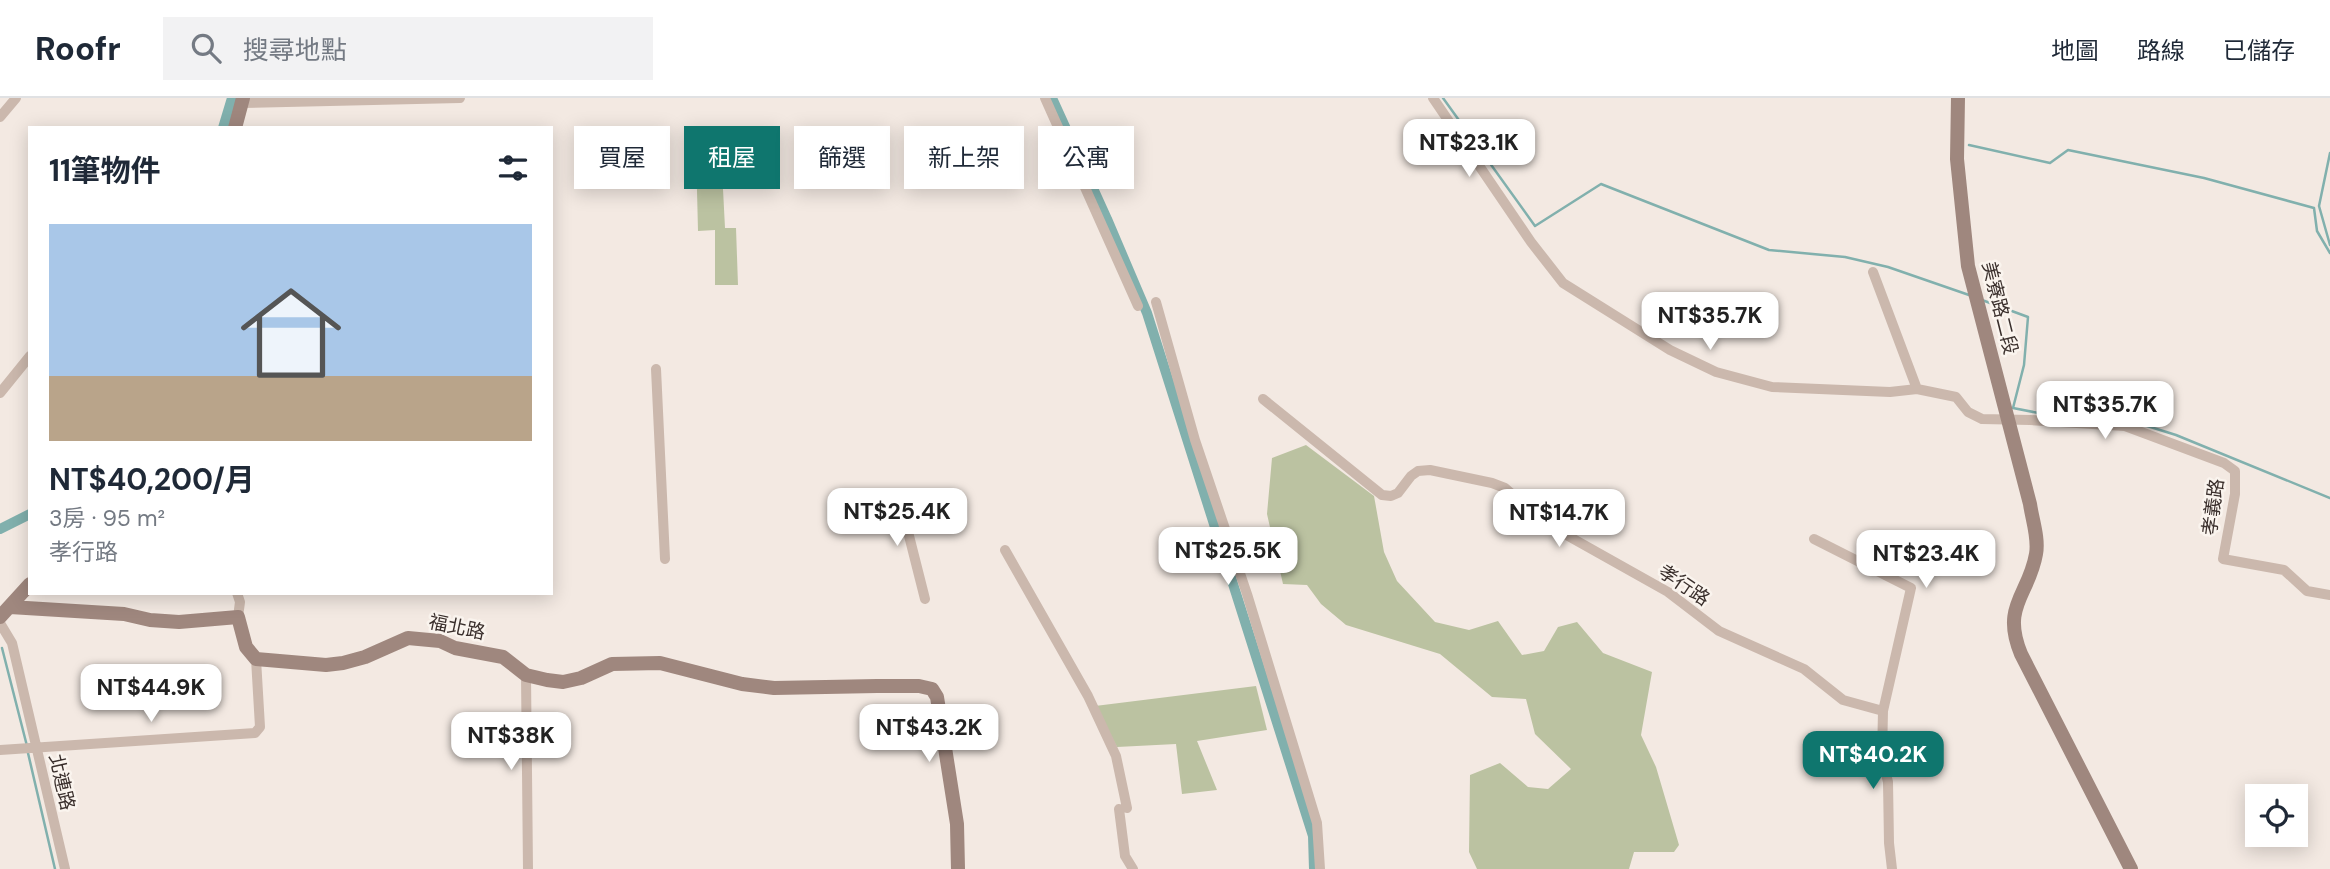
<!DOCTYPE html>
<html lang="zh-TW">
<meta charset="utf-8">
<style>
:root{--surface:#fff;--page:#f2f2f3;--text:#1f2937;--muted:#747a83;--line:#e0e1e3;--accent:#0f766e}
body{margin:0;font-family:"DM Sans","Noto Sans TC",sans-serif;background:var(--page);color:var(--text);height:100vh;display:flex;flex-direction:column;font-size:26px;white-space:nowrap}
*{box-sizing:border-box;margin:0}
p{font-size:23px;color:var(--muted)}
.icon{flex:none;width:38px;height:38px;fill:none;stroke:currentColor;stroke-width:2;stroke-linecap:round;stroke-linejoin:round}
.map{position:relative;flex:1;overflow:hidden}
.side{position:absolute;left:28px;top:28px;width:525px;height:469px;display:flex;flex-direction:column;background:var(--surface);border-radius:0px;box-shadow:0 4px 18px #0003}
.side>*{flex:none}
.banner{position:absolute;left:574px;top:28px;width:665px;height:63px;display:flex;gap:14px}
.buttons{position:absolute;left:2245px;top:686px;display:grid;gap:14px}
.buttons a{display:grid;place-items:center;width:63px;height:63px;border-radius:0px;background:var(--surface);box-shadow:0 4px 18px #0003;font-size:35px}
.price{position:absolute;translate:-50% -60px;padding:0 16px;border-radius:14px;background:#fff;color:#222;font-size:23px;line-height:46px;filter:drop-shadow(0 2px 4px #0008)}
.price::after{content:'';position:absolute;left:50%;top:42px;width:21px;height:16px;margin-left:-10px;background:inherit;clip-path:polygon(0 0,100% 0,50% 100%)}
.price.active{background:var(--accent);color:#fff}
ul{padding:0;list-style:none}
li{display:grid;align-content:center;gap:14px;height:371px;padding:0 21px}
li+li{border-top:2px solid var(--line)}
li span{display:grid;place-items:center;height:217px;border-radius:0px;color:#555}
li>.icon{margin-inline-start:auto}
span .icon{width:126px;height:126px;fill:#fffc;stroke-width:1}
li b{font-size:30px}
h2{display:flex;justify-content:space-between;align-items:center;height:84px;padding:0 21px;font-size:30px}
.tag{padding:0 24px;border-radius:0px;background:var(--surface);box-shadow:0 4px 18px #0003;font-size:24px;line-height:63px}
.tag.active{background:var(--accent);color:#fff}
header{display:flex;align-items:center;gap:42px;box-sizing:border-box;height:98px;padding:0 35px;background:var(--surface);border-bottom:2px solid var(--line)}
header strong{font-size:33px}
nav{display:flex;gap:38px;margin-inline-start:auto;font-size:24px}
.search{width:490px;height:63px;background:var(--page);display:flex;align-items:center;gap:18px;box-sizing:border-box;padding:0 24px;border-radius:0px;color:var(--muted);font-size:26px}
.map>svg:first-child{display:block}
.green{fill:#bbc2a1}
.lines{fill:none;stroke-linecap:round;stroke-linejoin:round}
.stream{stroke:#81b0ad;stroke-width:2.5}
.canal{stroke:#81b0ad;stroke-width:10}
.street{stroke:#cbb8ad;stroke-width:10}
.secondary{stroke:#9f877e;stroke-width:14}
.labels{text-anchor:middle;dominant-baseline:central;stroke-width:5;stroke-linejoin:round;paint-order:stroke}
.street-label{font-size:19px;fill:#3a2f2c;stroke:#faf4ee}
</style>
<header>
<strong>Roofr</strong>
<div class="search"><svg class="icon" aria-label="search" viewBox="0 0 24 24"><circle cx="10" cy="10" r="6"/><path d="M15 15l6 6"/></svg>搜尋地點</div>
<nav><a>地圖</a><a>路線</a><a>已儲存</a></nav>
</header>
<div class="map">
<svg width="2330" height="771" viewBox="0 0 2330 771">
<rect width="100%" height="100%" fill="#f3e9e2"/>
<path class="green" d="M696 52H721L725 130H736L738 187H715V132L698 133Z
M1306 347 1374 398 1384 454 1397 483 1435 524 1469 532 1498 523 1522 557 1544 553 1558 529 1577 524 1603 555 1652 574 1641 637 1656 669 1679 747 1674 754H1634L1629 771H1477L1469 754 1470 677 1500 665 1528 689 1548 691 1571 671 1535 636 1526 601 1492 599 1440 556 1346 527 1321 506 1307 487 1283 486 1267 416 1272 360Z
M1256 588 1267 632 1197 643 1217 692 1182 696 1176 646 1117 649 1095 608Z"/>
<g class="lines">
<path class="stream" d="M1443 0 1535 128 1601 86 1769 152 1845 159 1888 169 1969 197
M1969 47 2050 65 2068 52 2204 80 2314 110 2317 133 2330 155
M2330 55 2319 108 2330 147
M1982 202 2028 219 2024 267 2013 310 2059 319
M2066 319 2109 316 2176 337 2330 400
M2 550 27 648
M28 655 55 771"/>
<path class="canal" d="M1052 0 1107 121 1147 215 1313 738 1314 771
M223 30 232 0
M0 431 30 416"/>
<path class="street" d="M1045 0 1138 208
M1433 0 1531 144 1563 185 1670 252 1716 274 1772 289 1890 294 1917 291
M242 5 460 0
M0 19 16 0
M1873 174 1917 291 1956 299 1968 314 1982 321 2030 322 2125 328 2224 365 2235 373V396L2223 461 2284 472 2307 493 2330 497
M1156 204 1195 342 1247 496 1317 725 1320 771
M656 271 665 461
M0 295 30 258
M1263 301 1382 397 1391 398 1398 395 1411 378 1418 373 1430 372 1492 385 1505 390 1545 425 1668 494 1719 533 1804 571 1843 602 1883 613
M858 413 899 411 903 414 925 501
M1814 441 1911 490 1883 613 1882 659 1888 684 1889 745 1892 771
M1005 452 1088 598 1116 658 1127 710
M237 495 240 504 238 519
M0 525 12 545 65 771
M526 577 528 771
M0 652 255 635 260 629 256 561
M1119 711 1125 758 1133 771"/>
<path class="secondary" d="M1958 0 1957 61 1968 168 2030 406C2032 421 2039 440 2036 456 2029 497 2001 508 2021 556L2131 771
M235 30 243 0
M10 509 124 516 150 522 179 524 238 519 246 549 256 561 326 567 343 565 365 559 408 540 440 543 455 550 503 559 526 577 547 582 563 584 581 580 612 566 660 565 742 586 774 590 877 588H919L932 591 937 599 957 726 958 771
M0 519 30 486"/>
</g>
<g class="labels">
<g class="street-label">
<text transform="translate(2000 210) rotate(76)">美寮路二段</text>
<text transform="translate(2213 409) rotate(-82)">孝義路</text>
<text transform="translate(1684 487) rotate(34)">孝行路</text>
<text transform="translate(457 529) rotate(12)">福北路</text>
<text transform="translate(62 684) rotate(77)">北連路</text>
</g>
</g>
</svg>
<div class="buttons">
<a><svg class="icon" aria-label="locate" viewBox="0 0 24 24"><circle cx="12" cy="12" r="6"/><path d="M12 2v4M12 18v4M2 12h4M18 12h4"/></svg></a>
</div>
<b class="price" style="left:1469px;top:81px">NT$23.1K</b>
<b class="price" style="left:1710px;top:254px">NT$35.7K</b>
<b class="price" style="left:2105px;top:343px">NT$35.7K</b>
<b class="price" style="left:897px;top:450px">NT$25.4K</b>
<b class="price" style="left:1559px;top:451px">NT$14.7K</b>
<b class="price" style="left:1228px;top:489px">NT$25.5K</b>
<b class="price" style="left:1926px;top:492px">NT$23.4K</b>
<b class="price" style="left:151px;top:626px">NT$44.9K</b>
<b class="price" style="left:929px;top:666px">NT$43.2K</b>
<b class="price" style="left:511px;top:674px">NT$38K</b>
<b class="price active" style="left:1873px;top:693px">NT$40.2K</b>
<div class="banner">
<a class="tag">買屋</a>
<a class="tag active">租屋</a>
<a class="tag">篩選</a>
<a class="tag">新上架</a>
<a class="tag">公寓</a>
</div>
<section class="side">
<h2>11筆物件<svg class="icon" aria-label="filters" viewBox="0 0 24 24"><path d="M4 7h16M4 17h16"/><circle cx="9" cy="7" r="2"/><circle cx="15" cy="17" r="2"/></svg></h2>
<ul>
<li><span style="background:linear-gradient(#a9c7e8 70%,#b9a48a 0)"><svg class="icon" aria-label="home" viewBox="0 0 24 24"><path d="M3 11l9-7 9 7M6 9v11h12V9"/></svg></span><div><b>NT$40,200/月</b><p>3房 · 95 m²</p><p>孝行路</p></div></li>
</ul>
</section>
</div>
